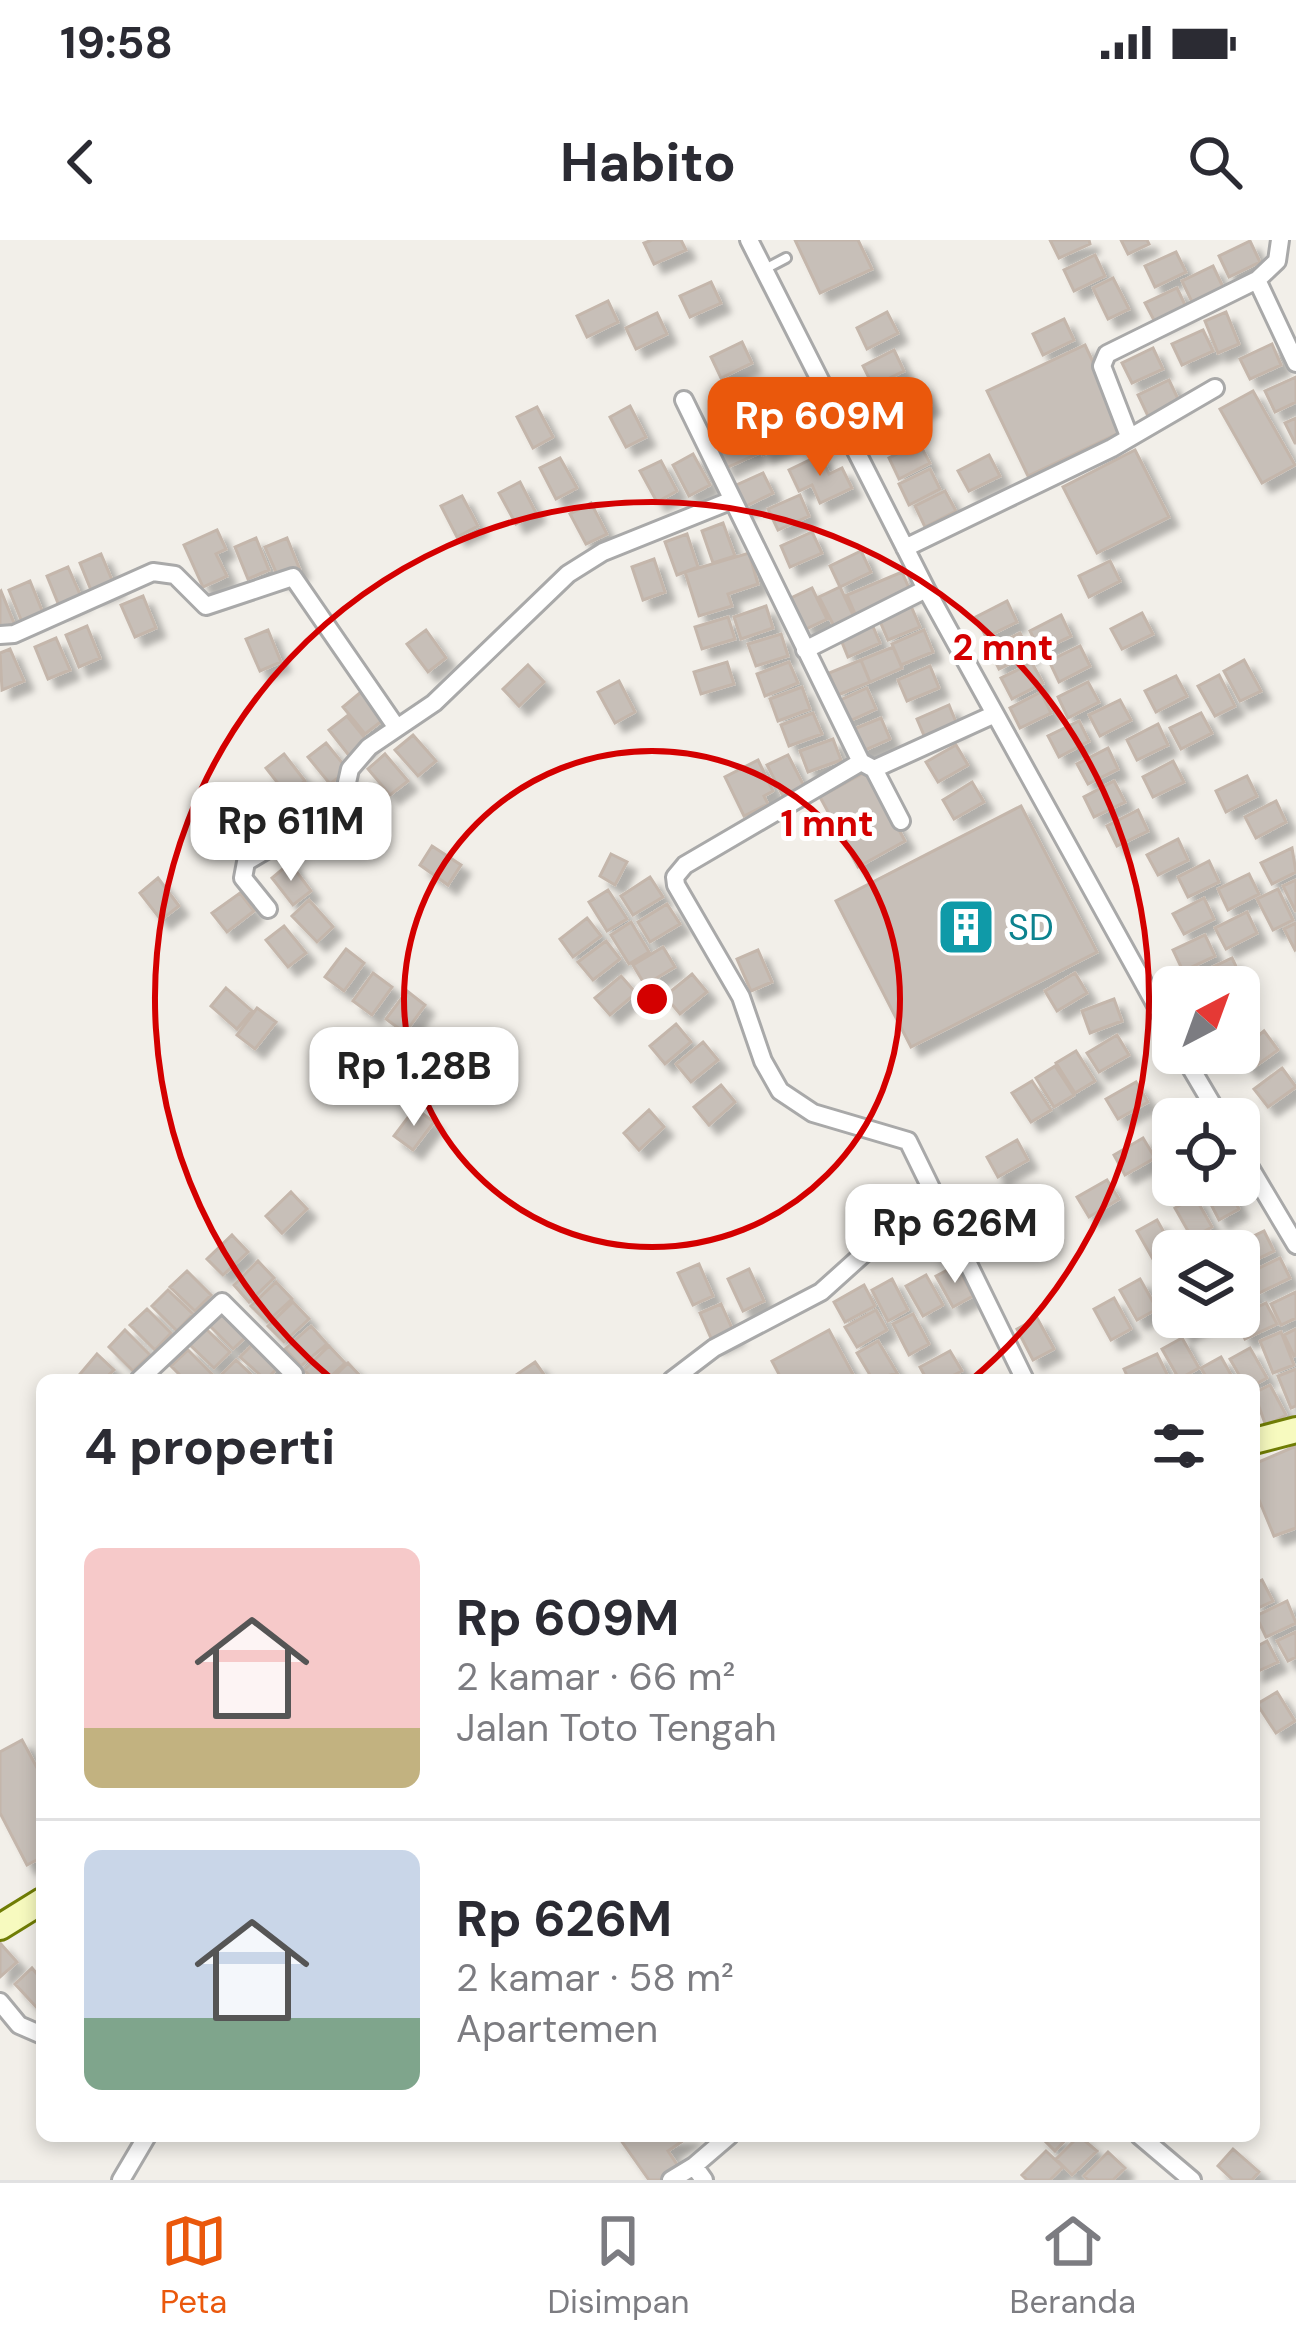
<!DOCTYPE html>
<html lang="id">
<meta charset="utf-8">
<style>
:root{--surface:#fff;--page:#f2f2f3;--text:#2b2b33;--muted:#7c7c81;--line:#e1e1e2;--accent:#ea580c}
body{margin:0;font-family:"DM Sans",sans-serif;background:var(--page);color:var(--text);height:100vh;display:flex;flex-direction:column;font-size:45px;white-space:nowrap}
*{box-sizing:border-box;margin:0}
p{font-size:39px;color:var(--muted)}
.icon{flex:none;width:66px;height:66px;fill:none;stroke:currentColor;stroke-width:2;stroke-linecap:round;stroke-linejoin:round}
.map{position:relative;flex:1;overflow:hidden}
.drawer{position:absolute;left:36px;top:1134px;width:1224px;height:768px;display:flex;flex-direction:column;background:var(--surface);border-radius:18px;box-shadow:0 6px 18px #0003}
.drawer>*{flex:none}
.needle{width:78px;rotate:41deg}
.controls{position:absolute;left:1152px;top:726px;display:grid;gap:24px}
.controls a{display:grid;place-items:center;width:108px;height:108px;border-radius:18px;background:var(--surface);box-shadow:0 6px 18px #0003;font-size:60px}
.price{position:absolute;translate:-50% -102px;padding:0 27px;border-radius:24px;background:#fff;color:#222;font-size:39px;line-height:78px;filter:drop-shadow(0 3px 6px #0008)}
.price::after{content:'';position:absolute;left:50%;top:72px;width:36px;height:27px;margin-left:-18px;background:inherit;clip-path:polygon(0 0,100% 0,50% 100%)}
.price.current{background:var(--accent);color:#fff}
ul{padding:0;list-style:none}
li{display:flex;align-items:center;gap:36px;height:300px;padding:0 48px}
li+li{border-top:3px solid var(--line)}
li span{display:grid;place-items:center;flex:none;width:336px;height:240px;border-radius:18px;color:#555}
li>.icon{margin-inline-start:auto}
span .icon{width:144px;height:144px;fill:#fffc;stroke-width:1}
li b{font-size:51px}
h2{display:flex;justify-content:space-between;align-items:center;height:144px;padding:0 48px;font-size:51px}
.status{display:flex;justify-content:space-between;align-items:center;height:84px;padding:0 60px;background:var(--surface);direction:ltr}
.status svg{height:33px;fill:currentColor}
header{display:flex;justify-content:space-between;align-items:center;height:156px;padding:0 48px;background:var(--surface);font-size:54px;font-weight:700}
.menu{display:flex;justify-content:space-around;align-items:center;height:168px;border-top:3px solid var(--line);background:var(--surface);font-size:33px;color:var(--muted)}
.menu a{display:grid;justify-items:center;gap:6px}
.menu .current{color:var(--accent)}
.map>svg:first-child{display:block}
.building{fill:#c7bfb8;stroke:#c4b6ab;stroke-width:3;filter:url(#shadow)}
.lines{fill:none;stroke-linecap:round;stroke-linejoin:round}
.service-casing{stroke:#a9a9a9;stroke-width:14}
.minor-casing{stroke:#a9a9a9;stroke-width:22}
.secondary-casing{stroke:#707d05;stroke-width:30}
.service{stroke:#fff;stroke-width:8}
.minor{stroke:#fff;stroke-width:16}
.secondary{stroke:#f7fabf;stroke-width:24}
.ring{fill:none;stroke:#d40000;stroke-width:6}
.labels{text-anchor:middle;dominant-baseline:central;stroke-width:10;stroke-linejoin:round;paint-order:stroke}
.culture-label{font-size:36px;fill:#0d838f;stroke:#fff;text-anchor:start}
.centre{fill:#d40000;stroke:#fff;stroke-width:6}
.ring-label{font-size:36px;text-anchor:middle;font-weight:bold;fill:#d40000;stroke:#fff;stroke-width:10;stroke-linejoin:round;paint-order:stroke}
</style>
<div class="status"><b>19:58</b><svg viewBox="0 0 49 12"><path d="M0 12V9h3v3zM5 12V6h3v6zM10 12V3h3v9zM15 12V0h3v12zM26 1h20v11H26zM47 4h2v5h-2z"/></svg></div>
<header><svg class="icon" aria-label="back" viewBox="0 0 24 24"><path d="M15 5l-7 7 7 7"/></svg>Habito<svg class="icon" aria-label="search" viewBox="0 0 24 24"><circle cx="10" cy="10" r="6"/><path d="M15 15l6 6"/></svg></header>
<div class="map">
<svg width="1296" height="1940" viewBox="0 0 1296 1940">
<defs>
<filter id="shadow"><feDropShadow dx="9" dy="9" stdDeviation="3" flood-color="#0004"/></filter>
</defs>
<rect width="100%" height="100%" fill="#f2efe9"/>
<path class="building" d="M652 0H681L686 10 654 24 644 3Z
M795 0H858L872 29 820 53Z
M1050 0H1089L1090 4 1059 18Z
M1121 0H1147L1149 4 1128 14Z
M1250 1 1260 22 1229 37 1219 16Z
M1176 12 1186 32 1155 47 1145 26Z
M1095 15 1105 36 1074 51 1064 30Z
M1213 26 1223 47 1192 62 1182 41Z
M1113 38 1129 69 1108 79 1093 48Z
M711 42 721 63 690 77 680 56Z
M1177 48 1187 69 1156 84 1145 63Z
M608 61 618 82 587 97 577 76Z
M887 72 898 93 867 109 857 88Z
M1226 72 1239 104 1218 113 1205 81Z
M657 73 667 94 636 109 626 88Z
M1064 79 1074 100 1043 115 1033 94Z
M1203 90 1213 111 1182 125 1172 104Z
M742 102 752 123 721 138 711 117Z
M1272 104 1281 125 1250 139 1240 119Z
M1085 105 1125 190 1028 236 987 151Z
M1153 108 1163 129 1132 143 1122 123Z
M894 110 904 131 873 146 863 126Z
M1296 137V162L1275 172 1265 151Z
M1169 140 1179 161 1148 176 1138 155Z
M764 142 774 163 742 178 733 157Z
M921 144 931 165 901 180 890 160Z
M1253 151 1295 225 1262 243 1220 169Z
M630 166 646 197 626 207 610 177Z
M537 167 553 197 533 208 517 177Z
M1296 178V203H1295L1285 183Z
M785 179 795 200 763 215 754 194Z
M747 192 757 214 726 228 716 207Z
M919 203 930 223 899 239 889 218Z
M1135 210 1169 277 1097 313 1063 247Z
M693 214 710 245 689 256 673 225Z
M820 215 829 234 842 228 852 248 820 263 812 245 799 251 789 230Z
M989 215 1000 236 969 251 958 231Z
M560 218 577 248 556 259 540 228Z
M661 221 677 251 657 262 640 231Z
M930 229 940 249 909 265 899 244Z
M763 233 773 253 742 268 732 247Z
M520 242 536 273 516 284 499 253Z
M945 251 956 271 925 287 915 266Z
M800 255 809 276 778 290 768 269Z
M462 256 478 286 457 297 441 266Z
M591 263 607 294 586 304 570 274Z
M723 283 735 316 713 323 702 291Z
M217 290 226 309 216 314 227 336 203 347 184 305Z
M812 292 822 313 790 327 781 306Z
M687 294 698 327 677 335 665 302Z
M256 298 269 330 248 339 235 307Z
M287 298 300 330 279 339 265 307Z
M861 311 871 332 840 347 830 326Z
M749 313 758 344 728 354 732 366 699 376 685 332Z
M101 314 115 347 93 355 80 323Z
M654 319 665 352 643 360 632 327Z
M1110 321 1120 341 1089 357 1079 336Z
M68 327 82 359 60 368 47 336Z
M902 332 911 353 856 376 847 355Z
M30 341 43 373 22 382 9 350Z
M840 347 855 379 835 388 819 357Z
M812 348 827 379 806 389 791 358Z
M1 351 14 383 0 389V352Z
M143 356 156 388 135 397 121 365Z
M1007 361 1017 382 986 397 976 377Z
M766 366 773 388 741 399 734 377Z
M911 366 920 387 888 400 879 379Z
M1142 373 1153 394 1122 409 1111 389Z
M1061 375 1071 396 1040 411 1030 391Z
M728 377 735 399 702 409 695 387Z
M871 382 880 403 848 417 839 395Z
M87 386 100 418 79 427 66 395Z
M268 390 281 422 260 431 246 399Z
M426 390 446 418 428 432 407 404Z
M924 390 933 412 901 425 892 404Z
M1020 393 1030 414 999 429 989 409Z
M781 394 788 416 756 426 748 404Z
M56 398 70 430 48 439 35 407Z
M1080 406 1090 426 1059 442 1049 421Z
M893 407 902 428 870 442 861 420Z
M10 409 24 441 2 450 0 413Z
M861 420 870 442 838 455 829 433Z
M1244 420 1261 451 1240 461 1224 431Z
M727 422 734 444 701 454 694 432Z
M789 422 798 443 765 456 757 434Z
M1032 423 1043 443 1012 459 1001 438Z
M528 425 544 442 519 466 503 449Z
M930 426 939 448 907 461 898 440Z
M1219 435 1235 466 1215 476 1198 446Z
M1176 436 1187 456 1156 472 1145 451Z
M619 441 635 472 615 483 598 452Z
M1088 442 1099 462 1068 478 1058 457Z
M802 447 810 469 778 481 770 459Z
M867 448 876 469 845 483 836 462Z
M361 452 383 480 365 494 343 467Z
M1041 452 1051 473 1020 488 1010 468Z
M1120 460 1131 480 1100 496 1089 475Z
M949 465 958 487 926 500 917 479Z
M813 473 822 494 789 506 781 485Z
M1201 473 1212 493 1181 509 1170 488Z
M347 476 369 503 351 518 329 490Z
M881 478 890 499 858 513 849 491Z
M1079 481 1089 501 1059 517 1048 496Z
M1158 484 1168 505 1137 520 1127 500Z
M413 495 436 521 418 536 395 510Z
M833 499 841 520 808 532 800 511Z
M326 503 348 530 330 544 308 517Z
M956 505 968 525 938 542 926 522Z
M1108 508 1118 529 1088 544 1077 524Z
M284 514 305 541 287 555 266 528Z
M385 514 408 541 390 555 368 529Z
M788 515 804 546 783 556 767 525Z
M758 520 773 551 764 556 768 564 744 576 725 537Z
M1173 521 1184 542 1153 557 1143 537Z
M867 531 905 601 858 627 820 557Z
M1247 536 1257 556 1226 572 1216 551Z
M1114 541 1125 562 1094 577 1084 557Z
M972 542 984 562 954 579 943 560Z
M1276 561 1286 582 1256 598 1245 577Z
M262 564 284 591 265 605 244 578Z
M1021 566 1097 712 911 807 836 661Z
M1138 570 1148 591 1117 606 1107 586Z
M1178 599 1188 620 1158 635 1147 615Z
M432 606 461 625 448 645 420 625Z
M1292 608 1296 632 1272 644 1261 623Z
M611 614 627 622 615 645 600 636Z
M1209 621 1219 642 1188 657 1178 637Z
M290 623 311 651 293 665 272 638Z
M1249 634 1259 654 1228 670 1218 649Z
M650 637 663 657 633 675 621 656Z
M158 638 179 666 161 680 140 653Z
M1296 640V672L1283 646Z
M1278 649 1293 680 1273 690 1257 659Z
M608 650 627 679 607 691 589 662Z
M240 653 254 671 227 692 212 673Z
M1204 658 1214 679 1184 694 1173 674Z
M309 660 333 687 317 702 292 676Z
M667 664 680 684 650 702 638 682Z
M1247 672 1257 693 1226 709 1215 688Z
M587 678 601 696 573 717 560 699Z
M631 682 649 712 629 724 611 695Z
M1296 683V709L1295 710 1284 689Z
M284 686 306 713 288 727 266 700Z
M1205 695 1215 716 1183 731 1173 710Z
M606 701 620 719 593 740 578 722Z
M663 707 675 727 645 745 633 725Z
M346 709 364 723 344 751 325 737Z
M758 710 772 742 751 751 737 719Z
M1232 718 1242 739 1207 747 1200 733Z
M373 733 392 747 372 775 353 761Z
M1075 733 1087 753 1057 771 1045 751Z
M692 734 707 752 680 774 665 756Z
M621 736 636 753 610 775 595 758Z
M226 748 252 771 237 789 211 766Z
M407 751 425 765 405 793 386 779Z
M1114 759 1122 781 1090 793 1082 771Z
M257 768 276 782 255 809 237 795Z
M1239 772 1251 789 1239 798Z
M676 784 691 802 665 824 650 806Z
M1264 791 1278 810 1250 830 1237 813Z
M1117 795 1129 815 1099 832 1087 813Z
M703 802 718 820 691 842 676 824Z
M1076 811 1095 841 1075 853 1056 823Z
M1055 826 1074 855 1054 867 1036 838Z
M1282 828 1296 847 1268 867 1254 849Z
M1032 841 1051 870 1031 882 1012 853Z
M1136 842 1148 862 1118 879 1106 859Z
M721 845 735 862 709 885 694 867Z
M415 868 434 882 413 910 394 896Z
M649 870 664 887 639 910 624 893Z
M1143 898 1155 918 1125 935 1114 915Z
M1017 900 1028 920 998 937 987 917Z
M1107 940 1119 959 1089 977 1077 957Z
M1211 945H1226L1239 969 1219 980 1203 949Z
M291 952 307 969 282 993 266 976Z
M1195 957 1212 987 1192 998 1175 968Z
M1157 980 1174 1010 1154 1021 1137 991Z
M1264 991 1274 1011 1243 1026 1233 1006Z
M232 995 248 1012 223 1035 207 1019Z
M1280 1018 1290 1038 1259 1053 1249 1033Z
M258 1021 274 1038 249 1062 234 1045Z
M699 1024 713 1056 693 1065 678 1033Z
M957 1025 973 1056 953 1067 936 1036Z
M749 1029 764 1061 743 1071 728 1039Z
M187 1031 211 1055 195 1071 170 1047Z
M926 1035 943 1065 923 1076 906 1046Z
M1173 1035V1061L1165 1065 1154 1045Z
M1245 1037 1255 1058 1239 1066V1040Z
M892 1039 908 1070 888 1081 872 1050Z
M1140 1039 1157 1069 1137 1080 1120 1050Z
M276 1042 292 1059 267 1082 251 1066Z
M864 1045 875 1066 845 1082 834 1062Z
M168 1050 193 1074 177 1091 152 1066Z
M1296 1052V1078L1281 1085 1271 1064Z
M1114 1058 1131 1089 1111 1100 1094 1069Z
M293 1062 309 1079 284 1102 268 1086Z
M1266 1063 1277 1084 1245 1099 1235 1078Z
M721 1064 735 1095 714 1105 700 1073Z
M147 1069 171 1093 155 1110 130 1085Z
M225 1069 250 1093 233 1109 209 1085Z
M876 1070 887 1090 857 1107 845 1087Z
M913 1074 929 1104 909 1115 893 1084Z
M1174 1077H1212L1183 1093Z
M1037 1078 1054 1109 1033 1120 1017 1089Z
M311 1086 327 1104 301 1126 285 1109Z
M205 1088 230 1112 214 1128 189 1104Z
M1296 1089V1115L1294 1116 1284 1095Z
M125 1090 150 1115 133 1131 109 1107Z
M829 1090 856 1140H782L772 1121Z
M1281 1092 1294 1125 1273 1133 1260 1101Z
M1182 1098 1199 1128 1179 1139 1162 1109Z
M256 1101 280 1125 266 1140 240 1117Z
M878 1101 897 1133 873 1140 857 1113Z
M329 1106 345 1123 327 1140H314L304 1130Z
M1250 1108 1267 1138 1254 1145V1140H1242L1230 1119Z
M188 1110 212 1134 207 1140H185L171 1126Z
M950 1111 962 1131 944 1140H927L920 1127Z
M97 1114 114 1130 103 1140H75Z
M1157 1114 1170 1140H1129L1124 1129Z
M1221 1117 1234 1140H1208L1201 1128Z
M236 1120 257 1140 220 1136Z
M535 1122 548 1140H520L516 1135Z
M348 1123 364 1140H331Z
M1296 1129V1166L1291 1168 1278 1136Z
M1270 1145 1286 1175 1266 1186 1254 1153Z
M1296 1206V1288L1274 1296 1254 1248V1224Z
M1262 1340 1273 1361 1254 1370V1344Z
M1287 1361 1296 1383 1266 1397 1256 1376Z
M1296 1392V1417L1288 1421 1277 1401Z
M1267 1401 1278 1422 1254 1433V1408Z
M1277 1452 1295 1481 1276 1493 1257 1464Z
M22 1500 42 1537V1617L27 1625 0 1573V1512Z
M0 1703 17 1722 0 1737Z
M32 1728 42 1740 38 1769 15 1744Z
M618 1896H690L668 1911 680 1929 665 1940H649Z
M1040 1896H1069L1055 1911Z
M1079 1896 1097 1911 1072 1935 1056 1919Z
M1233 1909 1259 1932 1252 1940H1233L1218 1926Z
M1046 1911 1063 1927 1050 1940H1027L1022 1935Z
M1108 1912 1125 1928 1113 1940H1088L1084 1936Z"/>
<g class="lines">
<g class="service-casing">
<path id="service" d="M765 29 786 18"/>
</g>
<g class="minor-casing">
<path id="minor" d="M749 0 926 349 1173 796
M1257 40 1296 123
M684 160 861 522 874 529 995 474
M1129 196 1102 126 1107 114 1257 40 1277 21 1280 0
M905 308 1112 208 1215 148
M0 395 14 394 153 332 175 335 206 366 293 337 397 488
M805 410 926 349
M861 522 685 625 675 637 676 645 741 757 763 821 780 851 813 873 908 901 1025 1140
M874 529 901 581
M268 669 243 638 246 622 342 565 350 529 369 507 434 463 568 334 603 312 730 261
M1182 813 1221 879
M1239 909 1296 1005
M139 1140 222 1062 294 1134
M672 1140 714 1108 821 1052 930 954
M0 1762 19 1785 42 1795
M1140 1896 1192 1940
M121 1940 147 1896
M671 1940 694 1926
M704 1940 694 1926 729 1896"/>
</g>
<g class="secondary-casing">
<path id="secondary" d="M1254 1201 1296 1190
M0 1687 42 1661"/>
</g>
<use href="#service" class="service"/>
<use href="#minor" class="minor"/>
<use href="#secondary" class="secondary"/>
</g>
<g class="ring">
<circle cx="652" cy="759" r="248"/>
<path d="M333 1140A497 497 0 1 1 971 1140"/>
</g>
<defs>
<g id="building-square" transform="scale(3)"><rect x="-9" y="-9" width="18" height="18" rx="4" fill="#0f9aa8" stroke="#fff"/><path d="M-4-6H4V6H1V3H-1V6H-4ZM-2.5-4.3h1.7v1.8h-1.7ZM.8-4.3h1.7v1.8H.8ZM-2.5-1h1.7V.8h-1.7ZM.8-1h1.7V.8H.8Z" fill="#fff"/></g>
</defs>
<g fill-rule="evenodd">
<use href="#building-square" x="966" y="687"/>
</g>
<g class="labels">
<g class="culture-label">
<text x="1008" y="687">SD</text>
</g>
</g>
<circle cx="652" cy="759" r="18" class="centre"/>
<g class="ring-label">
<text x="1003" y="420">2 mnt</text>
<text x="827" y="596">1 mnt</text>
</g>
</svg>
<div class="controls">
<a><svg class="needle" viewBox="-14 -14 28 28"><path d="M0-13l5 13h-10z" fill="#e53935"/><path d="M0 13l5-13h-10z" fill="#7c7c81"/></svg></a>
<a><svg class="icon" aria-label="locate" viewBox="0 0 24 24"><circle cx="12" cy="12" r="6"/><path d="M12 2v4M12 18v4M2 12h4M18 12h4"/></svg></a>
<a><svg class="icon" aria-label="layers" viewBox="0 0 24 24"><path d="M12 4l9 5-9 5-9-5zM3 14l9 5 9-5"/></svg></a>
</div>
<b class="price current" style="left:820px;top:239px">Rp 609M</b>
<b class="price" style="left:291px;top:644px">Rp 611M</b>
<b class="price" style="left:414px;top:889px">Rp 1.28B</b>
<b class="price" style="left:955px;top:1046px">Rp 626M</b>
<section class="drawer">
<h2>4 properti<svg class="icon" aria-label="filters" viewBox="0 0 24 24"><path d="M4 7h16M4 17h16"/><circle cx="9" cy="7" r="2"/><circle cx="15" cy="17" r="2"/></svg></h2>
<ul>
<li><span style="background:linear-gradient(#f6c9c9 75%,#c2b280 0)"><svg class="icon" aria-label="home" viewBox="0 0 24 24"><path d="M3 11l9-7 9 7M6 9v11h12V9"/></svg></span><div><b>Rp 609M</b><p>2 kamar · 66 m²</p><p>Jalan Toto Tengah</p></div></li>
<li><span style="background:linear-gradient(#c9d6e8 70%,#7fa58c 0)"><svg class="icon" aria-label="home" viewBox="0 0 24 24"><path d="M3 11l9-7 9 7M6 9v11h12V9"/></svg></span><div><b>Rp 626M</b><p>2 kamar · 58 m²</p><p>Apartemen</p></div></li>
</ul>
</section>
</div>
<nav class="menu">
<a class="current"><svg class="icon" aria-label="map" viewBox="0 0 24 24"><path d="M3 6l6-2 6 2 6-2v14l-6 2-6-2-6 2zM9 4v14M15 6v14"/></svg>Peta</a>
<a><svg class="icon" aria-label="saved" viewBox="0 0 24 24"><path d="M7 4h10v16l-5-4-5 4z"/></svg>Disimpan</a>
<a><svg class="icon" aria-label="home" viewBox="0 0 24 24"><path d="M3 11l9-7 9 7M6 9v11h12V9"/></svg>Beranda</a>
</nav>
